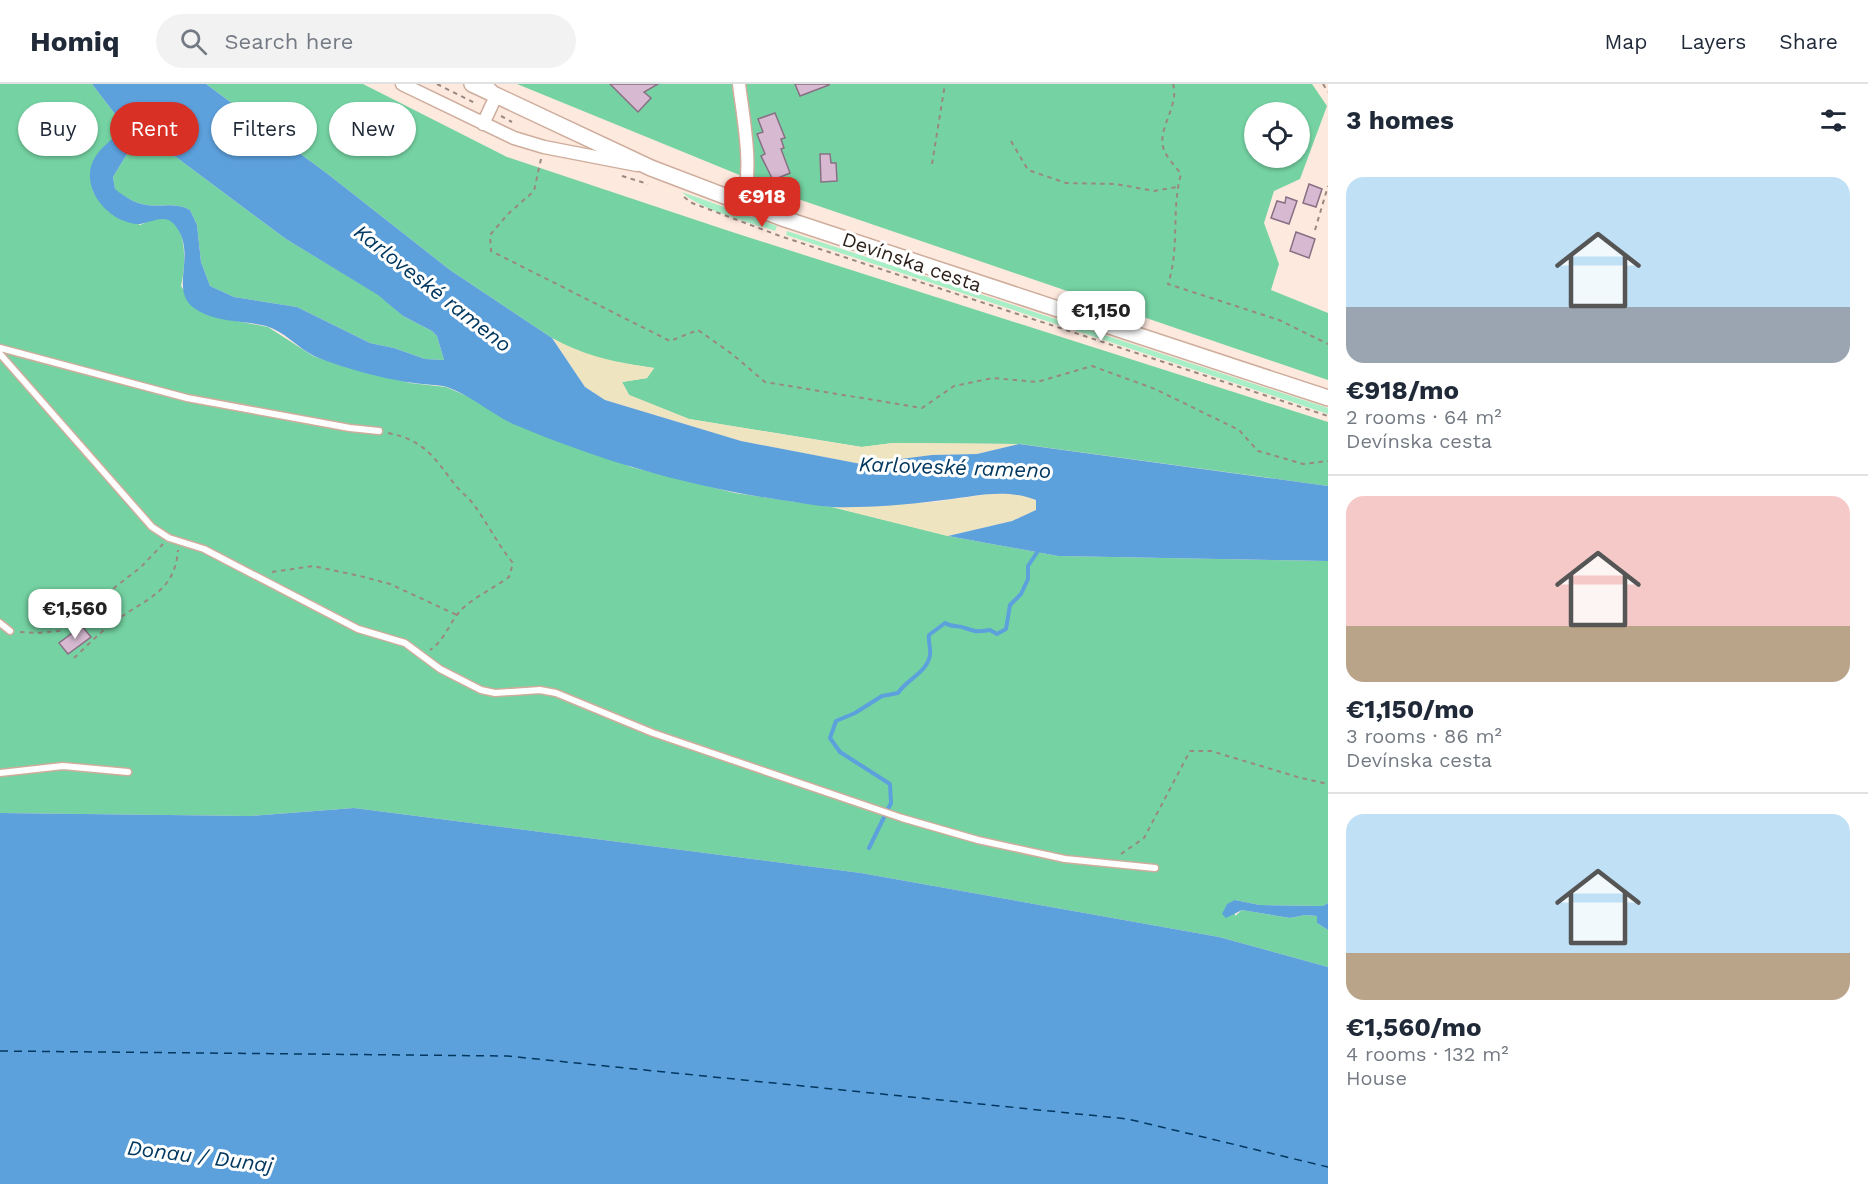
<!DOCTYPE html>
<meta charset="utf-8">
<style>
:root{--surface:#fff;--page:#f2f2f3;--text:#1f2937;--muted:#747a83;--line:#e0e1e3;--accent:#d93025}
body{margin:0;font-family:"Work Sans",sans-serif;background:var(--page);color:var(--text);height:100vh;display:flex;flex-direction:column;font-size:22px;white-space:nowrap}
*{box-sizing:border-box;margin:0}
p{font-size:20px;color:var(--muted)}
.icon{flex:none;width:33px;height:33px;fill:none;stroke:currentColor;stroke-width:2;stroke-linecap:round;stroke-linejoin:round}
.map{position:relative;flex:1;overflow:hidden}
.panel{display:flex;flex-direction:column;background:var(--surface);width:540px}
.panel>*{flex:none}
.guide{position:absolute;left:18px;top:18px;width:570px;height:54px;display:flex;gap:12px}
.fabs{position:absolute;left:1244px;top:18px;display:grid;gap:12px}
.fabs a{display:grid;place-items:center;width:66px;height:66px;border-radius:50%;background:var(--surface);box-shadow:0 2px 4px #0004;font-size:30px}
.price{position:absolute;translate:-50% -51px;padding:0 14px;border-radius:12px;background:#fff;color:#222;font-size:20px;line-height:39px;filter:drop-shadow(0 2px 3px #0008)}
.price::after{content:'';position:absolute;left:50%;top:36px;width:18px;height:14px;margin-left:-9px;background:inherit;clip-path:polygon(0 0,100% 0,50% 100%)}
.price.active{background:var(--accent);color:#fff}
ul{padding:0;list-style:none}
li{display:grid;align-content:center;gap:12px;height:318px;padding:0 18px}
li+li{border-top:2px solid var(--line)}
li span{display:grid;place-items:center;height:186px;border-radius:18px;color:#555}
li>.icon{margin-inline-start:auto}
span .icon{width:108px;height:108px;fill:#fffc;stroke-width:1}
li b{font-size:26px}
h2{display:flex;justify-content:space-between;align-items:center;height:72px;padding:0 18px;font-size:26px}
.pill{padding:0 21px;border-radius:27px;background:var(--surface);box-shadow:0 2px 4px #0004;font-size:21px;line-height:54px}
.pill.active{background:var(--accent);color:#fff}
header{display:flex;align-items:center;gap:36px;box-sizing:border-box;height:84px;padding:0 30px;background:var(--surface);border-bottom:2px solid var(--line)}
header strong{font-size:28px}
nav{display:flex;gap:33px;margin-inline-start:auto;font-size:21px}
.search{width:420px;height:54px;background:var(--page);display:flex;align-items:center;gap:15px;box-sizing:border-box;padding:0 21px;border-radius:33px;color:var(--muted);font-size:22px}
main{display:flex;flex:1;min-height:0}
.map>svg:first-child{display:block}
.green{fill:#a8efc8}
.forest{fill:#75d3a3;fill-rule:evenodd}
.sand{fill:#eee4bf}
.water{fill:#5ca0dc;fill-rule:evenodd}
.lines{fill:none;stroke-linecap:round;stroke-linejoin:round}
.stream{stroke:#5ca0dc;stroke-width:4}
.ferry{stroke:#023860;stroke-width:1.5;stroke-dasharray:8 6;stroke-linecap:butt}
.building{fill:#d7bad2;stroke:#896f84;stroke-width:1.5}
.service-casing{stroke:#cead9c;stroke-width:9}
.minor-casing{stroke:#cead9c;stroke-width:15}
.tertiary-casing{stroke:#cead9c;stroke-width:18}
.path{stroke:#998880;stroke-width:2;stroke-dasharray:4.5 4.5;stroke-linecap:butt}
.service{stroke:#fff;stroke-width:6}
.minor{stroke:#fff;stroke-width:12}
.tertiary{stroke:#fff;stroke-width:15}
.labels{text-anchor:middle;dominant-baseline:central;stroke-width:6;stroke-linejoin:round;paint-order:stroke}
.street-label{font-size:20px;fill:#2c1f19;stroke:#fff}
.water-label{font-size:21px;font-style:italic;fill:#023860;stroke:#fff}
</style>
<header>
<strong>Homiq</strong>
<div class="search"><svg class="icon" aria-label="search" viewBox="0 0 24 24"><circle cx="10" cy="10" r="6"/><path d="M15 15l6 6"/></svg>Search here</div>
<nav><a>Map</a><a>Layers</a><a>Share</a></nav>
</header>
<main>
<div class="map">
<svg width="1328" height="1100" viewBox="0 0 1328 1100">
<rect width="100%" height="100%" fill="#fee9de"/>
<path class="green" d="M682 108 777 142 775 147C751 139 698 125 682 108Z
M787 147 1328 324V330L786 151Z"/>
<path class="forest" d="M0 0H92L115 30 118 50 92 82 93 108 140 141C147 138 159 132 168 135 189 144 185 185 181 202L195 224 216 233 268 243 313 272 343 282 410 299 446 303 631 383 735 409 832 423 948 452 1058 472 1328 477V819L1323 822 1260 821 1235 816V832L1242 826 1290 834 1305 831 1317 832V839L1328 846V883L1219 853 861 789 354 724 250 732 0 729Z
M206 0H363L507 73 729 147 1328 338V402L1020 360 893 359 862 363 689 335 629 311 622 298 647 294 654 284 608 277 580 269 552 254 450 186 329 91Z
M517 0H1312L1327 22 1300 95 1274 107 1264 139 1279 180 1271 206 1328 229V296L798 115ZM1254 28H1299V74H1254Z
M145 60 176 73 286 155 379 211 403 232 432 247 437 252 444 276 425 275 394 264 370 259 297 223 234 213 210 202 201 178 197 141 190 126C176 118 162 123 146 121 134 119 125 113 115 106L113 93 127 70Z"/>
<path class="sand" d="M552 254C587 273 616 278 654 284L647 294 622 298 629 311 689 335 861 363 893 359 1019 360 977 370 932 371 861 380 741 357 605 316 585 303Z
M996 409H1018L1036 416 1037 426 1012 437 948 452 832 423 935 418Z"/>
<path class="water" d="M92 0H206L329 91 450 186 552 254 585 303 605 316 741 357 861 380 932 371 977 370 1019 360 1328 402V477L1058 472 948 452 1012 437 1036 426V416C1002 403 970 414 935 417 904 421 863 424 832 423 815 422 798 418 781 416 691 403 601 377 518 342 493 332 473 312 447 303 437 300 424 301 414 299 390 296 364 289 341 282 333 279 323 276 314 272 298 264 284 247 266 242 242 236 215 239 194 224 168 205 199 169 174 140 163 128 148 141 136 140 105 137 75 98 98 69 103 62 112 56 118 49L115 30ZM145 60 176 73 286 155 378 211 403 232 432 247 437 252 444 276 425 275 394 264 370 259 297 223 234 213 210 202 201 178 197 141 190 126C176 118 162 123 146 121 134 119 125 113 115 105L113 93 127 70Z
M354 724 861 789 1219 853 1328 883V1100H0V729L250 732Z
M1235 816 1260 821 1323 822 1328 819V846L1317 839V832L1305 831 1290 834 1242 826 1226 834 1222 830 1227 820Z"/>
<g class="lines">
<path class="stream" d="M869 764 891 719 890 700 840 668 830 654 836 637 855 629 882 612 898 609C907 595 927 589 930 571 931 564 928 558 929 551L945 539C953 544 958 541 965 544 978 548 976 548 990 546L997 550 1006 545 1010 521 1021 510 1028 495V482L1040 464"/>
<path class="ferry" d="M0 967 507 972 1128 1035 1328 1083"/>
</g>
<path class="building" d="M610 0H658L644 8 651 14 638 28Z
M795 0H829V1L800 12Z
M775 29 785 54 781 55 784 64 781 65 790 89 773 96 761 72 765 70 757 50 763 48 758 35Z
M820 70H830L831 79H836L837 97 821 98Z
M1309 100 1322 105 1316 123 1303 119Z
M1286 113 1297 117 1289 140 1271 134 1277 117 1285 119Z
M1296 148 1315 155 1309 174 1290 167Z
M82 542 91 553 68 570 59 559Z"/>
<g class="lines">
<g class="service-casing">
<path id="service" d="M0 264 187 314 350 344 379 347
M0 270 152 443 169 454 204 465 358 545 405 559 440 585 481 606 495 609 540 606 556 609 653 649 902 734 978 756 1065 775 1155 784
M0 539 10 547
M0 689 63 682 128 688"/>
</g>
<g class="minor-casing">
<path id="minor" d="M402 0 514 54 544 63 637 81
M739 0C743 34 754 86 742 119
M483 40 496 12 490 5"/>
</g>
<g class="tertiary-casing">
<path id="tertiary" d="M472 0 651 84 785 135 1328 314"/>
</g>
<path class="path" d="M437 0 477 20
M1173 0C1180 22 1156 45 1164 66 1167 74 1176 83 1181 90 1171 126 1180 164 1168 200L1279 236 1328 260
M1323 0 1328 8
M501 32 512 38
M1011 57 1028 86 1066 99 1116 100 1154 107 1177 103
M541 75 534 107 508 130 490 151 491 167 670 257 698 246 732 270 765 298 922 324 954 302 993 294 1037 298 1092 282 1155 305 1239 346 1258 367 1303 380 1328 377
M932 80 945 0
M622 92 648 100
M684 113 692 119 780 152 1328 332
M1315 146 1328 102
M388 349C424 356 435 374 455 401 461 408 469 414 474 421 488 440 498 461 513 479L509 493C494 504 476 512 462 525 450 537 445 556 430 566
M272 488 313 482 360 492 390 500 457 531
M20 548 37 549 59 547 141 483 163 460
M74 574C87 562 99 549 113 539 143 515 175 510 178 466
M1121 770 1144 754 1190 667H1211L1301 694 1328 700"/>
<use href="#service" class="service"/>
<use href="#minor" class="minor"/>
<use href="#tertiary" class="tertiary"/>
</g>
<g class="labels">
<g class="street-label">
<text transform="translate(912 178) rotate(19)">Devínska cesta</text>
</g>
<g class="water-label">
<text transform="translate(433 204) rotate(38)">Karloveské rameno</text>
<text transform="translate(955 383) rotate(2)">Karloveské rameno</text>
<text transform="translate(200 1072) rotate(7)">Donau / Dunaj</text>
</g>
</g>
</svg>
<div class="fabs">
<a><svg class="icon" aria-label="locate" viewBox="0 0 24 24"><circle cx="12" cy="12" r="6"/><path d="M12 2v4M12 18v4M2 12h4M18 12h4"/></svg></a>
</div>
<b class="price active" style="left:762px;top:144px">€918</b>
<b class="price" style="left:1101px;top:258px">€1,150</b>
<b class="price" style="left:75px;top:556px">€1,560</b>
<div class="guide">
<a class="pill">Buy</a>
<a class="pill active">Rent</a>
<a class="pill">Filters</a>
<a class="pill">New</a>
</div>
</div>
<section class="panel">
<h2>3 homes<svg class="icon" aria-label="filters" viewBox="0 0 24 24"><path d="M4 7h16M4 17h16"/><circle cx="9" cy="7" r="2"/><circle cx="15" cy="17" r="2"/></svg></h2>
<ul>
<li><span style="background:linear-gradient(#bfe0f5 70%,#9aa5b1 0)"><svg class="icon" aria-label="home" viewBox="0 0 24 24"><path d="M3 11l9-7 9 7M6 9v11h12V9"/></svg></span><div><b>€918/mo</b><p>2 rooms · 64 m²</p><p>Devínska cesta</p></div></li>
<li><span style="background:linear-gradient(#f6c9c9 70%,#b9a48a 0)"><svg class="icon" aria-label="home" viewBox="0 0 24 24"><path d="M3 11l9-7 9 7M6 9v11h12V9"/></svg></span><div><b>€1,150/mo</b><p>3 rooms · 86 m²</p><p>Devínska cesta</p></div></li>
<li><span style="background:linear-gradient(#bfe0f5 75%,#b9a48a 0)"><svg class="icon" aria-label="home" viewBox="0 0 24 24"><path d="M3 11l9-7 9 7M6 9v11h12V9"/></svg></span><div><b>€1,560/mo</b><p>4 rooms · 132 m²</p><p>House</p></div></li>
</ul>
</section>
</main>
